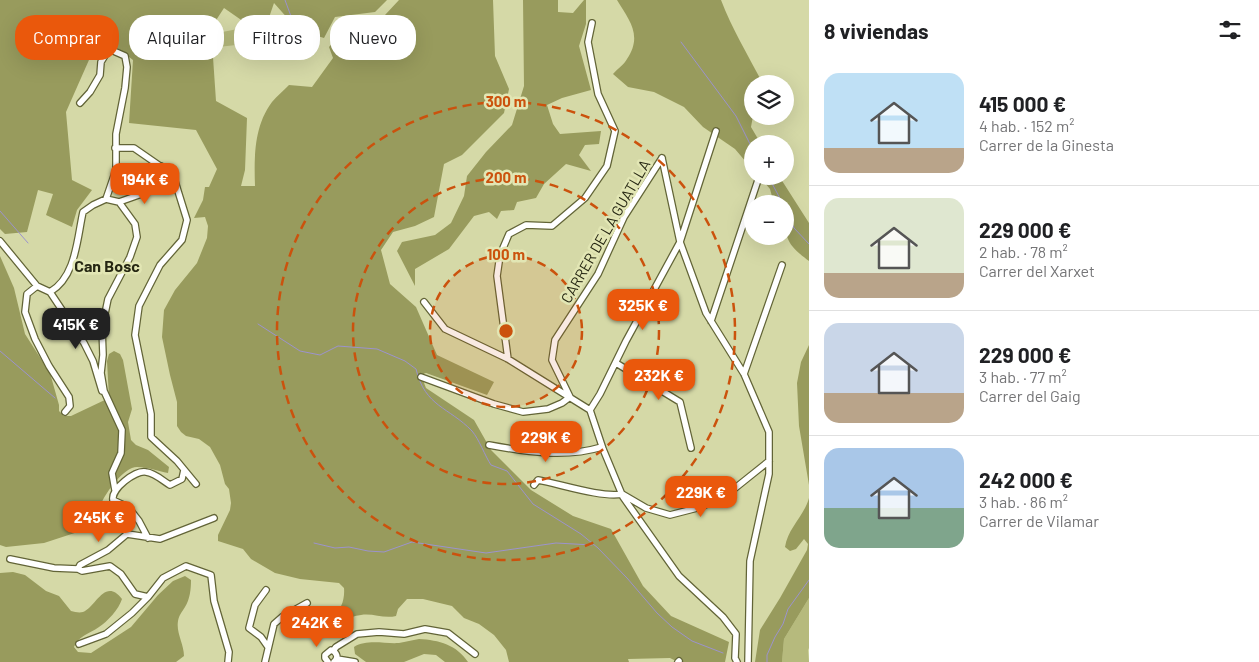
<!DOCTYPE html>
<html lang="es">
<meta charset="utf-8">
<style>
:root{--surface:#fff;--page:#f6f6f6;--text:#202124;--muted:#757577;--line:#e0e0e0;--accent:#ea580c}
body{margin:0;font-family:Barlow,sans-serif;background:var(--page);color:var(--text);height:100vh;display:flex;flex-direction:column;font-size:19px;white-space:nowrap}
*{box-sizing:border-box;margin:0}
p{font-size:16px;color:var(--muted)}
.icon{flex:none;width:28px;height:28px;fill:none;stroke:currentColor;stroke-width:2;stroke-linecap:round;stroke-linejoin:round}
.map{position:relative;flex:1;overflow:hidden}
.side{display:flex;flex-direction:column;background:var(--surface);width:450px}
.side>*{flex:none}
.banner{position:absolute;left:15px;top:15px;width:475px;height:45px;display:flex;gap:10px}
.tools{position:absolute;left:744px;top:75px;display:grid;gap:10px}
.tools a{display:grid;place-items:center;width:50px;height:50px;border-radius:50%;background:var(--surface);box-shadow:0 5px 20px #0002;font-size:25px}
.price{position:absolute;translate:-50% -42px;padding:0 11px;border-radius:10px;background:var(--accent);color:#fff;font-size:16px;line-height:32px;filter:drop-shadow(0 1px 2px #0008)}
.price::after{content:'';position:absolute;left:50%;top:30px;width:15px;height:11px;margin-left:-8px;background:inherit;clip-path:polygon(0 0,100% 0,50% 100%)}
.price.selected{background:#222;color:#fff}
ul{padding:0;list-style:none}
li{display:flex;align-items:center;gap:15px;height:125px;padding:0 15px}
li+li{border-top:1px solid var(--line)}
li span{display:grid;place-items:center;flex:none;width:140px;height:100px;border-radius:15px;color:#555}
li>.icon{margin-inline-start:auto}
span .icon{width:60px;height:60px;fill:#fffc;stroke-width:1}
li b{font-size:21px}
h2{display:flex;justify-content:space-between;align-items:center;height:60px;padding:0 15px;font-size:21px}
.pill{padding:0 18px;border-radius:20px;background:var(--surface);box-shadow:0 5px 20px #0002;font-size:18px;line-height:45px}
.pill.selected{background:var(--accent);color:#fff}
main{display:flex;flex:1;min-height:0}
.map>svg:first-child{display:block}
.green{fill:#b6ba7d}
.forest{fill:#989b5d}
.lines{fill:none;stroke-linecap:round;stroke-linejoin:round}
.stream{stroke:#9c93cd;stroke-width:1}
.street-casing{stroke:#626437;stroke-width:8}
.street{stroke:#fff;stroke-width:5.5}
.ring{fill:none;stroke:#cb520d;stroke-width:2.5;stroke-dasharray:9 6}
.labels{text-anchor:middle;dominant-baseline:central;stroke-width:5;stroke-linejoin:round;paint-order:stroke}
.street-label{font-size:15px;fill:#262713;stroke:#e2e6b4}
.neighbourhood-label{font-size:16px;font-weight:bold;fill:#262713;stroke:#e2e6b4}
.centre{fill:#cb520d;stroke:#e2e6b4;stroke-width:2.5}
.ring-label{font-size:15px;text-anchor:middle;font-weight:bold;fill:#cb520d;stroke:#e2e6b4;stroke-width:5;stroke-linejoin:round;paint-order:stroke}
</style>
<main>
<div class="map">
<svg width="809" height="662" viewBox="0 0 809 662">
<rect width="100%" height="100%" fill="#d5d9a7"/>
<path class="green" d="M243 28 245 44 218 47 217 33Z
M672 362 690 373 685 381 667 370Z
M809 598V648L808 650 809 662H782L784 639Z"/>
<path class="forest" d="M0 0H387L375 12 335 17 324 38 298 30 274 3 263 35 224 8 211 28 216 101 247 118 245 170 241 186H255C254 157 254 126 272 102 277 96 284 90 289 85L312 87 333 58 329 47 345 29 371 22 385 15 399 0H493L495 56 509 89 504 113 462 155 444 164 434 217 415 226 393 232 381 250 390 284 416 307 437 355 494 382 487 395 426 373 421 375 426 388 474 420 491 450 531 490 573 516 611 529 643 586 671 616 729 642 725 662H678L670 658 628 659 629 662H509L506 650 494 635 479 624 464 618 452 606 423 599H407L398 609 396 616C384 619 373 613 361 615 348 616 339 625 328 628L315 625 319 620 332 619C341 610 345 600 344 588L339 583 300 579 275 573 251 559 243 549 218 541V535L230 510 231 503 229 489 225 484 220 465 210 447 199 439 186 436 181 432 177 426V402L170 375 162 337 164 310 175 290 197 263 207 238 208 226 205 217 194 218 203 200 205 187H209L217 169 196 130 129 123 133 60 100 35 66 112 72 180 92 190 77 210 72 227 46 215 53 194 38 190 27 232 5 234 0 229Z
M523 0H558V12L573 13 584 0H586V24L579 46 591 90 562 98 547 105 553 124 560 134 601 131 599 144 585 145 579 155 591 171 566 164 544 184 536 198 517 202 514 210 501 211 497 219 489 212 474 216 449 249 415 269V286L397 251 402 242 435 235 451 223 464 196 467 176 486 152 512 125 524 86Z
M617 0H721C732 29 748 55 762 82V84H752L753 116 751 127 761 144H752V169L735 149 703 127 684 107 654 92 628 87 613 74C618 68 624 65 627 59 643 35 629 20 617 0Z
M759 176H779L809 223V261C783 242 785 235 785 204H774L770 189Z
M0 256 14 288 25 334 50 373 59 405V411L64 416H71L109 398 107 361 109 354 114 351 120 354 123 360 132 409 128 422 131 440 136 445 148 450 169 467 168 473C158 471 147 467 137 467 124 467 107 491 102 502 99 511 99 520 93 527L44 543 6 547 0 545Z
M809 345V485L799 426 797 383 801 362Z
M809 498V598L784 639 782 662H755L760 630 780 598 807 550 808 544 804 539 796 549 790 551 785 547C788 528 804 516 809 498Z
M13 572 25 575 46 591 59 596 71 611C75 612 79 613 83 612 96 607 105 577 122 599 119 609 107 622 99 627 89 634 78 636 74 647L78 652 91 653 131 627 158 595 173 581 185 576 191 580C191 589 190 599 185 607 182 612 179 615 178 621 176 633 184 644 184 656L176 662H0V573Z
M419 639C439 640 457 645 468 662H445L436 655 424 654 404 662H366L355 654 354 647C367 639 384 644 399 643 406 642 412 640 419 639Z"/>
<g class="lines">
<path class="stream" d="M285 0 292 19
M681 42 736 116 752 148
M768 176 783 204
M785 209 794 228 809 244
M0 211 28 243
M258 324 300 351 320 355 338 346 377 349 405 361 416 369C425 407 449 407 472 431 479 439 485 456 491 465L507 471 533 504 581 534 598 548 627 578 657 613 672 627 692 641 723 653
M0 351 55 398
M314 543 335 548 349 547 368 551 384 552 412 542 486 553 556 543 592 545
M767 662V655L775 637 783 624 788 609 809 580"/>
<g class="street-casing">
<path id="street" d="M115 148H134L173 175 187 220 182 240 160 265 139 306 135 335 151 414V437L177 461 196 484
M662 158 680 242 706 313 744 374 769 432V474L750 561 748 662
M106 199 119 202 150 191 156 173 161 166
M0 241 37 286 50 292 84 343 93 361 102 391
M37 286 27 294 25 312 35 339 49 366 69 397 70 406 65 412
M50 292C76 277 77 239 83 212L93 205 106 199 116 170V134L125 88 127 67 125 56 109 49 101 62 100 75 90 92 80 103
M424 302 445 329 508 359 590 410 603 449 623 497 679 576 723 617 736 634 735 658 737 662
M711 321 758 180
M508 359 497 276 500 255 509 234 526 225 552 226 585 198 607 166 615 131 598 94 588 42 592 23
M616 363 680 402 691 448
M744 374 782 265
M421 377 494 404 523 412 548 409 562 403 570 397 552 360 555 340 598 274 624 217 662 158
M590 410 600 394 626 341 680 242 716 131
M489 445C527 452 565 458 602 447
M534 485 538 480C560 484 602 498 622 494L646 508 670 515 701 507 729 493 769 461
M115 490 112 473 121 453 122 430 104 391 101 373 103 355 102 328 108 299 130 257 137 237 135 224 119 202
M214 518 160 539 127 534 108 550 80 565 78 569 82 571 110 566 121 574 135 594 148 597 163 578 186 566 211 575 214 601 229 652 228 662
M148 538 139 521 128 507 113 500C111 489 135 470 146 472 155 473 163 481 170 485L182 479 184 470
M10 559 54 568 78 569
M266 590 255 605 249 628 261 637 268 647
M79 644 106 634 132 613 148 597
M333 651 336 647 357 634 379 632 404 634 425 629 448 633 475 654
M337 659 355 662
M265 662 274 624 282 617 307 603
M328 662 325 658V655L331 650C337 652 339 658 334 662
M678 662 679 661"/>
</g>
<use href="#street" class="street"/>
</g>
<circle cx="506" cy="331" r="76" fill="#cb520d" fill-opacity=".12"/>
<g class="ring">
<circle cx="506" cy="331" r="76"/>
<circle cx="506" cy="331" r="153"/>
<circle cx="506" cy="331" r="229"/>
</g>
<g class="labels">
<g class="street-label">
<text transform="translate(605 231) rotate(-60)">CARRER DE LA GUATLLA</text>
</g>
<g class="neighbourhood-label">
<text x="107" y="265">Can Bosc</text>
</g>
</g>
<circle cx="506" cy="331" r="8" class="centre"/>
<g class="ring-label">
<text x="506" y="107">300 m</text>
<text x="506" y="183">200 m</text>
<text x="506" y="260">100 m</text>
</g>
</svg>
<div class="tools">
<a><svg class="icon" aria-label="layers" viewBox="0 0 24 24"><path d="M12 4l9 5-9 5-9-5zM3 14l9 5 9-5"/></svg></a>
<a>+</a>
<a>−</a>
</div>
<b class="price" style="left:145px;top:205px">194K €</b>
<b class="price" style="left:643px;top:331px">325K €</b>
<b class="price selected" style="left:76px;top:350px">415K €</b>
<b class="price" style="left:659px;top:401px">232K €</b>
<b class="price" style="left:546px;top:463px">229K €</b>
<b class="price" style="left:701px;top:518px">229K €</b>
<b class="price" style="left:99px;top:543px">245K €</b>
<b class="price" style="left:317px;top:648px">242K €</b>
<div class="banner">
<a class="pill selected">Comprar</a>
<a class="pill">Alquilar</a>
<a class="pill">Filtros</a>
<a class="pill">Nuevo</a>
</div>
</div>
<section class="side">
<h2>8 viviendas<svg class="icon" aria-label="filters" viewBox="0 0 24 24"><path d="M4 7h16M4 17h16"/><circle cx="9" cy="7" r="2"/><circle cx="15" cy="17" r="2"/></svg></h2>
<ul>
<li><span style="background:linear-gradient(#bfe0f5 75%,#b9a48a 0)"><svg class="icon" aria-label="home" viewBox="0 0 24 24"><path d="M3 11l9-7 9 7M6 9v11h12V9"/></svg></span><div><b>415 000 €</b><p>4 hab. · 152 m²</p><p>Carrer de la Ginesta</p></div></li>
<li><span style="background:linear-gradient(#dfe7d0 75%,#b9a48a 0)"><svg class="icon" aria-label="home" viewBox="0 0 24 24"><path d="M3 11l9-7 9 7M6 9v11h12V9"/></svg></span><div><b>229 000 €</b><p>2 hab. · 78 m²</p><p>Carrer del Xarxet</p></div></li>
<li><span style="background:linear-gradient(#c9d6e8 70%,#b9a48a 0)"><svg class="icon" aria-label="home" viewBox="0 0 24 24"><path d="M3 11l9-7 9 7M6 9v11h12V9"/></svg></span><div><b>229 000 €</b><p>3 hab. · 77 m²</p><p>Carrer del Gaig</p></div></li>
<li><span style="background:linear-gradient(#a9c7e8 60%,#7fa58c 0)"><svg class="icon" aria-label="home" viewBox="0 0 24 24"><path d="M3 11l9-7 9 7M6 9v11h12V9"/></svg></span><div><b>242 000 €</b><p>3 hab. · 86 m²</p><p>Carrer de Vilamar</p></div></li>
</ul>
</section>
</main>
